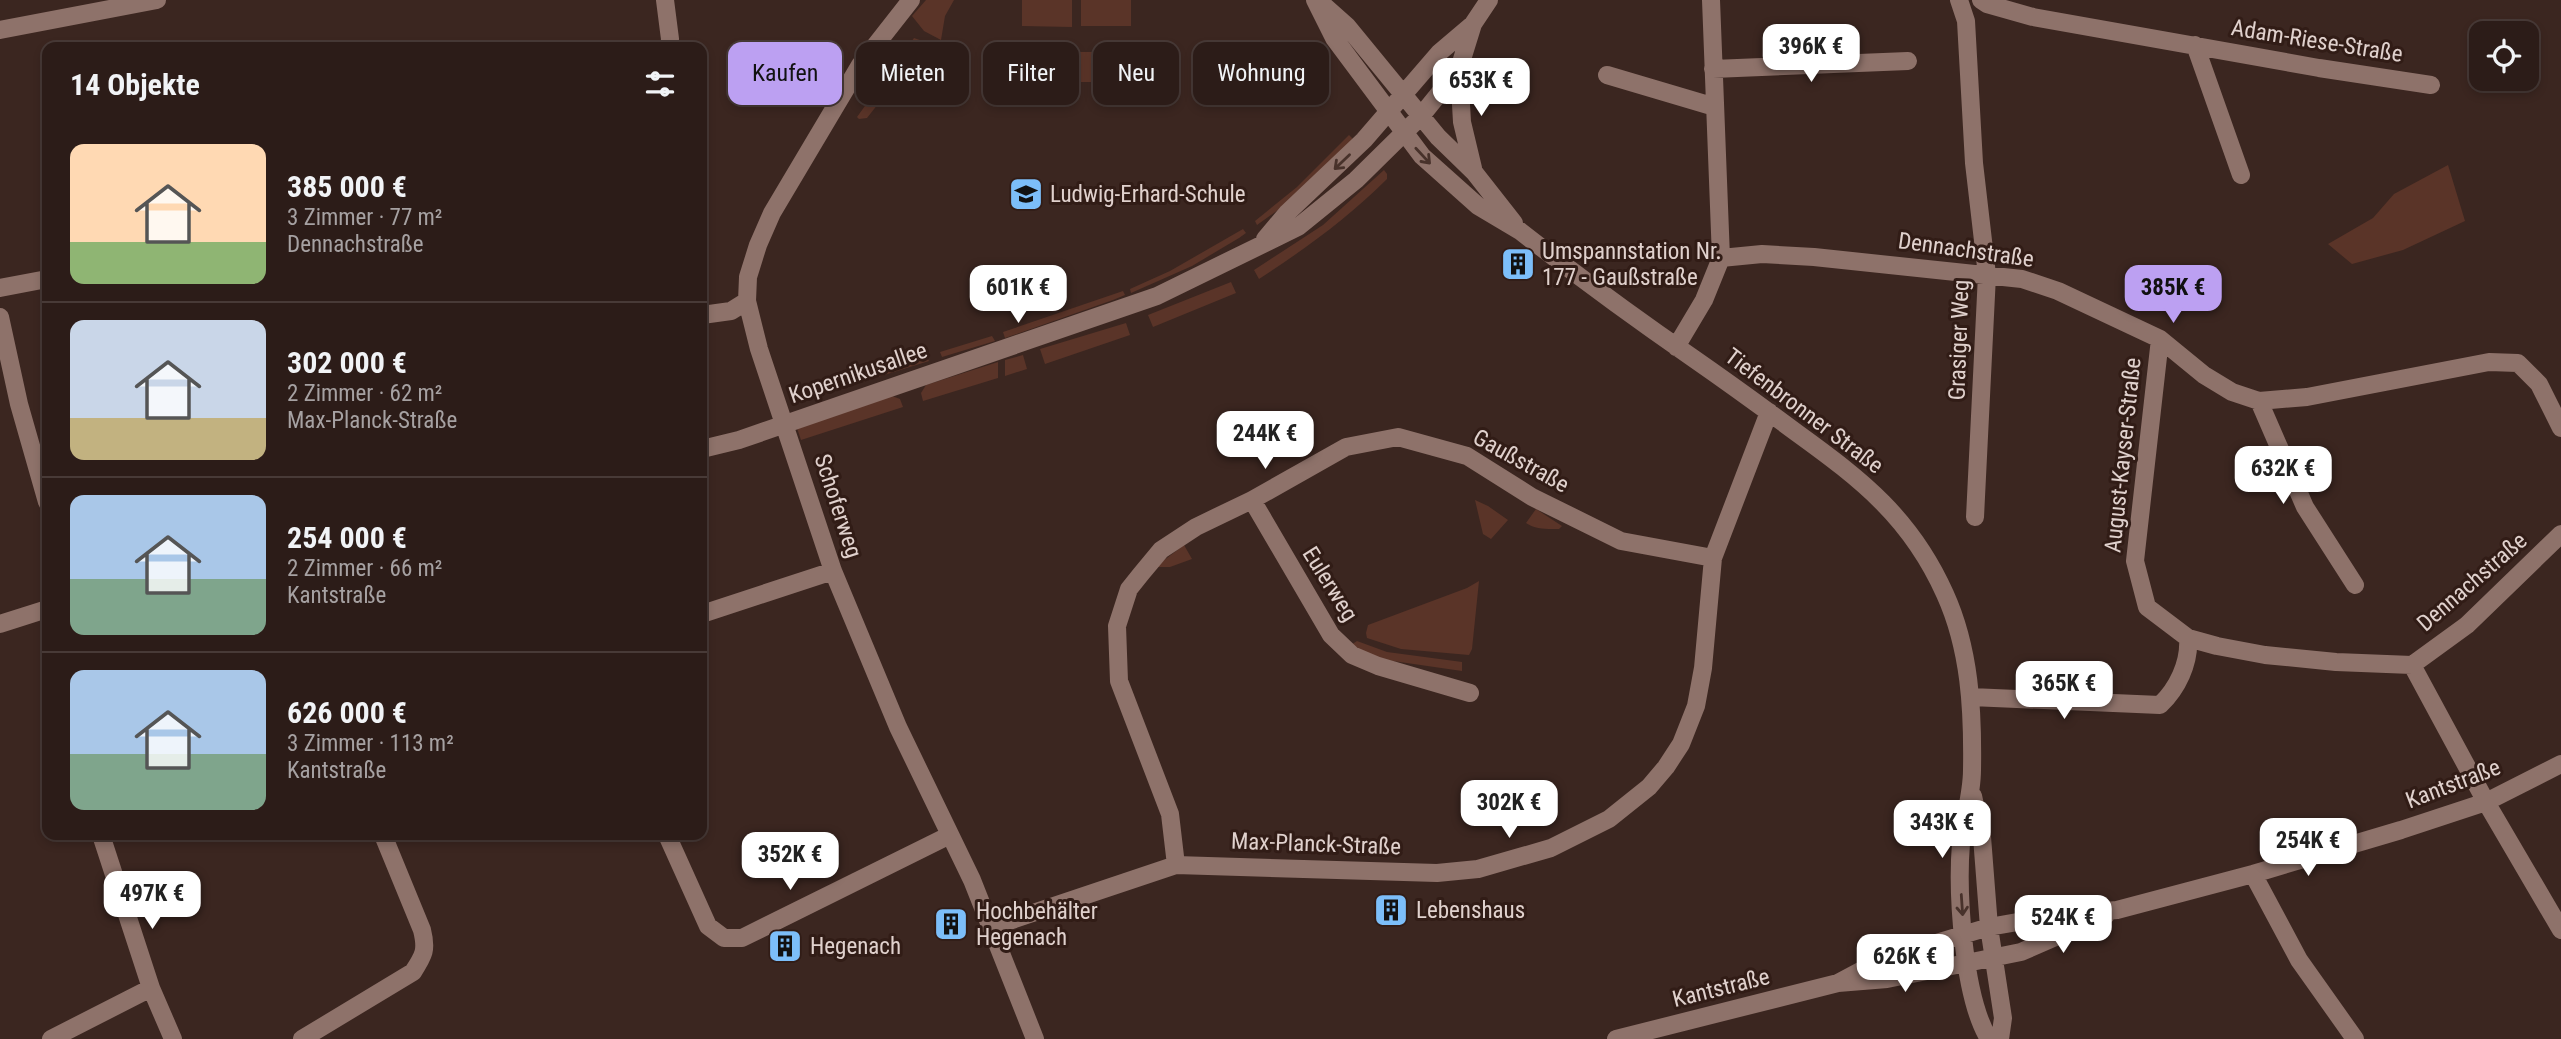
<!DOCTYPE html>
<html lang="de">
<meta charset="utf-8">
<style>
:root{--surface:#2c1c18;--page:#342521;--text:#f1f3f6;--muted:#a6a1a2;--line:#483a37;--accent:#bca0f2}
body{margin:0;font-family:"Roboto Condensed",sans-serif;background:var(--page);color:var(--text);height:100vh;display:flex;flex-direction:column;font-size:26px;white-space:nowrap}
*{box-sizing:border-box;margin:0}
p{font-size:23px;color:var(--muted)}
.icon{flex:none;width:38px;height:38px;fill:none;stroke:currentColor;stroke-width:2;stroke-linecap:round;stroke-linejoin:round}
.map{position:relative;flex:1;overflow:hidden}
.sheet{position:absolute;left:42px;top:42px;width:665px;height:798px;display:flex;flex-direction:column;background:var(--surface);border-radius:14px;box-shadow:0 4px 10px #0003,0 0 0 2px var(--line)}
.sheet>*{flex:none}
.banner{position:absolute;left:728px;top:42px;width:665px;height:63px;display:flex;gap:14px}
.buttons{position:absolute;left:2469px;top:21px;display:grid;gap:14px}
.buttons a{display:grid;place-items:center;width:70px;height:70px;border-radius:14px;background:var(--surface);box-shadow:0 4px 10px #0003,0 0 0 2px var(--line);font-size:35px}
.price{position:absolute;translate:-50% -60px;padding:0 16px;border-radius:14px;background:#fff;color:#222;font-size:23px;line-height:46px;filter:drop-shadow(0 2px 4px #0008)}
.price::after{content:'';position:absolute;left:50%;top:42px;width:21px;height:16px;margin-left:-10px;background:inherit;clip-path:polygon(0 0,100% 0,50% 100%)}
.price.active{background:var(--accent);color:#111}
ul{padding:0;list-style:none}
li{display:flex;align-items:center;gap:21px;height:175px;padding:0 28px}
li+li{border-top:2px solid var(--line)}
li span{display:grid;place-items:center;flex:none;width:196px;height:140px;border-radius:14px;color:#555}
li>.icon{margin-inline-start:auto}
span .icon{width:84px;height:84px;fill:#fffc;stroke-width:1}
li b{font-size:30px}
h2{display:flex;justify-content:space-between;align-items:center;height:84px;padding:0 28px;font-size:30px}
.tag{padding:0 24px;border-radius:14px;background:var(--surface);box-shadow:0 4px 10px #0003,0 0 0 2px var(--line);font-size:24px;line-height:63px}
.tag.active{background:var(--accent);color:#111}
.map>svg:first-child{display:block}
.green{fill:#5a3428}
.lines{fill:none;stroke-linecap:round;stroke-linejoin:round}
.minor{stroke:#8e726a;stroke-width:18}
.oneway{stroke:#48322b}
.labels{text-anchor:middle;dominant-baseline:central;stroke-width:6;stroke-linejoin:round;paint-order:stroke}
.street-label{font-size:23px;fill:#e0d1cd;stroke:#311c16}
.poi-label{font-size:23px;fill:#e0d1cd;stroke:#311c16;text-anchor:start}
</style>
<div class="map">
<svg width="2561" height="1039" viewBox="0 0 2561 1039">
<rect width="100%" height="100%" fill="#3b2620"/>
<path class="green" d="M926 0H954L945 16 941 40 924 31 912 16Z
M1022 0H1072V27L1022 26Z
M1081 0H1131V26H1081Z
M914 38 937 46 939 49 938 60 915 57 867 118 859 119 857 117Z
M1022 52H1072V82H1022Z
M1080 52H1131V82H1080Z
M1349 135 1353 139 1288 203 1257 225 1255 221 1297 187Z
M2448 165 2465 221 2403 250 2352 264 2328 244 2373 218 2394 194Z
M1384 170 1387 174V179C1348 218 1305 249 1259 279L1254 270 1323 225Z
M1243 229 1246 233 1239 238 1192 266 1131 293 1130 289 1170 271Z
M1231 282 1236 293 1153 327 1148 315Z
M1123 291 1125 295 1113 300 1005 338 1003 332Z
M1126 323 1130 335 1045 364 1040 349Z
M992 336 995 341 942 357 940 352Z
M1023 355 1027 369 1005 376V360Z
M927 357 929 361 801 401 799 397Z
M998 362V378L923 401 921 393 926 385Z
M892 396 900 399 903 407 801 440 797 428Z
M1475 500 1488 506 1508 520 1491 539 1483 534Z
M1536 509 1562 526 1559 529C1548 529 1536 530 1526 523Z
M1184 545 1192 559 1170 567H1155Z
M1479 581 1472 649 1469 655 1401 649 1367 638 1366 633 1368 625 1467 588Z
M1357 641 1387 652 1462 662V671L1379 659 1351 645Z"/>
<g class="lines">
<path class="minor" d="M665 0 670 39 669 47
M911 0 860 65 772 213 758 245 748 277 747 301 759 349 833 571 898 727 972 880 1035 1039
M1315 0 1334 38 1422 156 1478 206 1520 231C1575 274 1632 316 1690 356 1726 381 1762 407 1797 433 1862 480 1911 518 1945 594 1970 649 1973 710 1972 770 1972 795 1964 818 1961 843 1957 892 1963 997 1989 1039
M1959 0 1966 21 1974 163 1987 275 1975 517
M1981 0 1987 4 2033 17 2319 68 2431 85
M1320 2 1347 26 1438 137 1474 172 1514 223
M0 30 157 0
M2195 45 2241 175
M1459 69 1462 122 1473 168
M1713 69 1908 61
M1607 75 1715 107
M1265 239 1287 213 1364 140 1440 52 1473 24 1489 0
M1721 258 1762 254 1814 257 2022 279 2058 291 2160 339 2204 375 2232 392 2259 401 2307 397 2489 362 2518 363 2539 384 2561 428
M0 288 47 279
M702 315 731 311 747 301
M0 317 19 404 47 502
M2160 339 2135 561 2147 607 2188 638 2217 646 2265 655 2336 662 2412 665 2486 802 2561 930
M1676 347 1704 300 1721 258 1711 0
M2259 401 2305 507 2355 585
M702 449 739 440 1157 296 1298 227 1356 180 1421 116 1459 69 1473 24
M1252 500 1331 635 1352 655 1378 666 1470 693
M702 614 833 571
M0 624 47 609
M2412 665 2467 625 2561 534
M1971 697 2160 705C2177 689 2190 663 2188 638
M1973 796 1982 837 1989 927 2003 1018 2000 1039
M101 835 151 988 173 1039
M667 835 708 926 724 938H742L950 835
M1176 865 1170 814 1119 681 1117 626 1129 589 1141 574 1161 550 1196 527 1252 500 1346 447 1398 437 1467 456 1532 497 1621 541 1713 558
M2253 874 2299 960 2355 1039
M991 927 1176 865 1437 873 1478 869 1551 848 1609 819 1649 787 1666 767 1681 744 1696 706 1703 668 1713 558 1769 412
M1838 983 1883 959 1989 927 2058 915 2117 910 2253 874 2401 830 2486 802 2561 764
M51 1039 151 988
M302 1039 413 972C424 955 427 950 422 930L383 835
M1616 1039 1838 983 1887 979 2021 952 2106 915"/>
</g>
<defs><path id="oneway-shaft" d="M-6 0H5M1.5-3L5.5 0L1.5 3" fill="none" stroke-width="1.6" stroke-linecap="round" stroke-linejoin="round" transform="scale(1.75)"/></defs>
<g class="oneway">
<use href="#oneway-shaft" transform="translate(1423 156) rotate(47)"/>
<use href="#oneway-shaft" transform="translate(1342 162) rotate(136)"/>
<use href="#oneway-shaft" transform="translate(1962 905) rotate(86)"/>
</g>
<defs>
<g id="school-square" transform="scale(1.75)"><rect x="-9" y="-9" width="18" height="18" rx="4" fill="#7cbef9" stroke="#311c16"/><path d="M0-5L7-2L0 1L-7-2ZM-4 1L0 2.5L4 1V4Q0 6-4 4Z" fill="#111"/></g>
<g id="building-square" transform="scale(1.75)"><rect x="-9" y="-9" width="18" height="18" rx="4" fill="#7cbef9" stroke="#311c16"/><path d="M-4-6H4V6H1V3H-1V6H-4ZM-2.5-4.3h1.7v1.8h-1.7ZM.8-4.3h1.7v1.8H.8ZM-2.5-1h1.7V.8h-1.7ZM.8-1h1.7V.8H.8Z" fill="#111"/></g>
</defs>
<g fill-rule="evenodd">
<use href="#school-square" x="1026" y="194"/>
<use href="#building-square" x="1518" y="264"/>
<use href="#building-square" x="1391" y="910"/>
<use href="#building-square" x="951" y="924"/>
<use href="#building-square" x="785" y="946"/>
</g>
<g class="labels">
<g class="street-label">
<text transform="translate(2317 41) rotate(9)">Adam-Riese-Straße</text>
<text transform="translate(1966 250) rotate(8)">Dennachstraße</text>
<text transform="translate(1959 340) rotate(-88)">Grasiger Weg</text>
<text transform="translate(858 373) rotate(-19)">Kopernikusallee</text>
<text transform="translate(1804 411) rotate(37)">Tiefenbronner Straße</text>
<text transform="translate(2123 455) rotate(-84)">August-Kayser-Straße</text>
<text transform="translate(1521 461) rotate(29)">Gaußstraße</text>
<text transform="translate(838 506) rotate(72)">Schoferweg</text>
<text transform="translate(2472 582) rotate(-41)">Dennachstraße</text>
<text transform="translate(1330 584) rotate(58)">Eulerweg</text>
<text transform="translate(2453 784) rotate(-21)">Kantstraße</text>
<text transform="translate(1316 844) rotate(2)">Max-Planck-Straße</text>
<text transform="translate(1721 988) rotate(-14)">Kantstraße</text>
</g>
<g class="poi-label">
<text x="1050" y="194">Ludwig-Erhard-Schule</text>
<text x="1542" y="251">Umspannstation Nr.<tspan x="1542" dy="26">177 - Gaußstraße</tspan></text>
<text x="1416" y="910">Lebenshaus</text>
<text x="976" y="911">Hochbehälter<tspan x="976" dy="26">Hegenach</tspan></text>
<text x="810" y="946">Hegenach</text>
</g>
</g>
</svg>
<div class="buttons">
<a><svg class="icon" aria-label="locate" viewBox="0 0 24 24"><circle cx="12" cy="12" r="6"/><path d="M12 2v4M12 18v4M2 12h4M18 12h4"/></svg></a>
</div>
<b class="price" style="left:1811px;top:84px">396K €</b>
<b class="price" style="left:1481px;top:118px">653K €</b>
<b class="price" style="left:1018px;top:325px">601K €</b>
<b class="price active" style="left:2173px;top:325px">385K €</b>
<b class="price" style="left:1265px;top:471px">244K €</b>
<b class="price" style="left:2283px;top:506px">632K €</b>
<b class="price" style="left:2064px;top:721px">365K €</b>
<b class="price" style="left:1509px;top:840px">302K €</b>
<b class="price" style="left:1942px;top:860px">343K €</b>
<b class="price" style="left:2308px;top:878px">254K €</b>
<b class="price" style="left:790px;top:892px">352K €</b>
<b class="price" style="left:152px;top:931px">497K €</b>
<b class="price" style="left:2063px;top:955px">524K €</b>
<b class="price" style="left:1905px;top:994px">626K €</b>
<div class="banner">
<a class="tag active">Kaufen</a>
<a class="tag">Mieten</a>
<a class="tag">Filter</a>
<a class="tag">Neu</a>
<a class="tag">Wohnung</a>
</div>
<section class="sheet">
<h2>14 Objekte<svg class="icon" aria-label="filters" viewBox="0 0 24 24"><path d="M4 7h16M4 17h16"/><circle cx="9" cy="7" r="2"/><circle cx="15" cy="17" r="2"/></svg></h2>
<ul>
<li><span style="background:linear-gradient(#ffd9b3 70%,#8fb573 0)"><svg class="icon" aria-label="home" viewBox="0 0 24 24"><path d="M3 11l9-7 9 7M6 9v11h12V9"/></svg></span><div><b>385 000 €</b><p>3 Zimmer · 77 m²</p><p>Dennachstraße</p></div></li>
<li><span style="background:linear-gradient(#c9d6e8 70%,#c2b280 0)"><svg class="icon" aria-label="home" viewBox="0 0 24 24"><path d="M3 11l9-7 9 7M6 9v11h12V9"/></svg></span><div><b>302 000 €</b><p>2 Zimmer · 62 m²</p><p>Max-Planck-Straße</p></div></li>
<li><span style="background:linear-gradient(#a9c7e8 60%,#7fa58c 0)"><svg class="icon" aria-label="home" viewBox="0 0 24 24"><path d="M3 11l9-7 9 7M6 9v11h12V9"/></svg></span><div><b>254 000 €</b><p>2 Zimmer · 66 m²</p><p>Kantstraße</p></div></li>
<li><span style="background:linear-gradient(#a9c7e8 60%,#7fa58c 0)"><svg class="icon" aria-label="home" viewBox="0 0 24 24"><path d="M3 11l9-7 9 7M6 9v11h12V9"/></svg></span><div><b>626 000 €</b><p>3 Zimmer · 113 m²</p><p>Kantstraße</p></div></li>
</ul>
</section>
</div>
